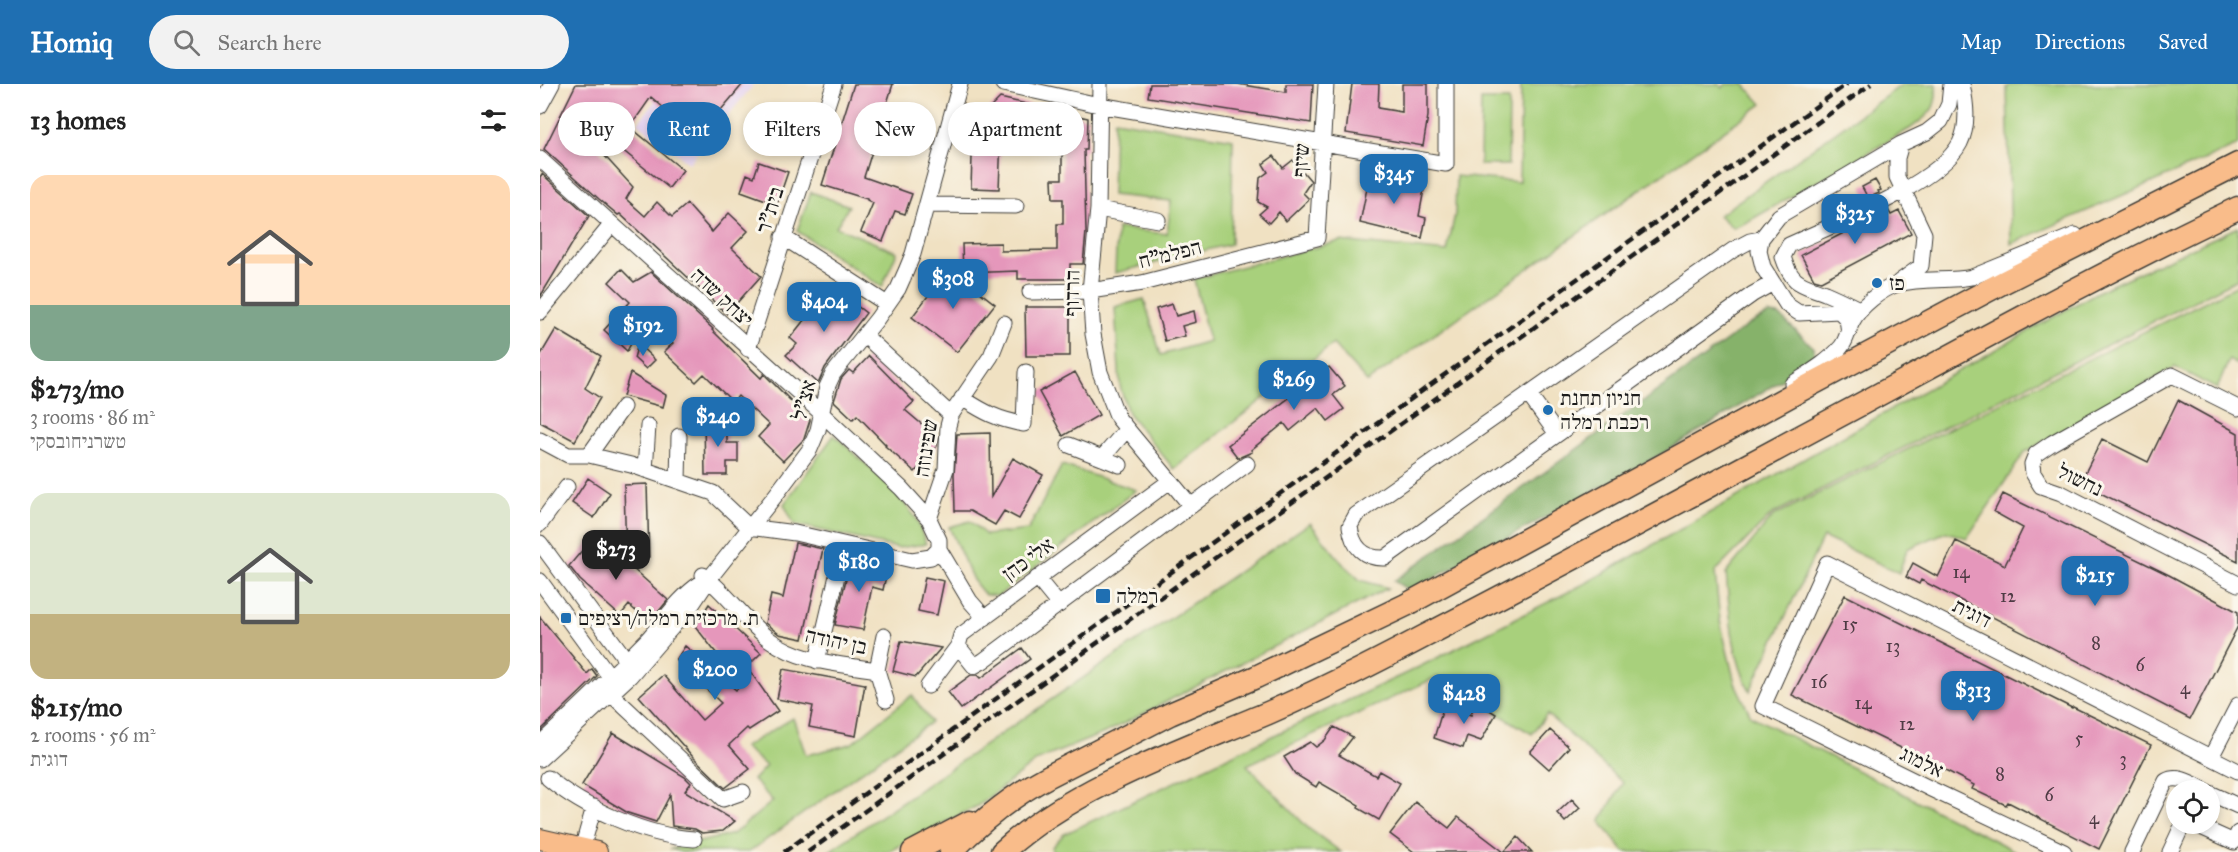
<!DOCTYPE html>
<meta charset="utf-8">
<style>
:root{--surface:#fff;--page:#f2f2f2;--text:#222;--muted:#767676;--accent:#1f6fb2}
body{margin:0;font-family:"IM FELL Great Primer","Frank Ruhl Libre",serif;background:var(--page);color:var(--text);height:100vh;display:flex;flex-direction:column;font-size:22px;white-space:nowrap}
*{box-sizing:border-box;margin:0}
p{font-size:20px;color:var(--muted)}
.icon{flex:none;width:33px;height:33px;fill:none;stroke:currentColor;stroke-width:2;stroke-linecap:round;stroke-linejoin:round}
.map{position:relative;flex:1;overflow:hidden}
.drawer{display:flex;flex-direction:column;background:var(--surface);width:540px}
.drawer>*{flex:none}
.banner{position:absolute;left:18px;top:18px;width:570px;height:54px;display:flex;gap:12px}
.tools{position:absolute;left:1626px;top:696px;display:grid;gap:12px}
.tools a{display:grid;place-items:center;width:54px;height:54px;border-radius:50%;background:var(--surface);box-shadow:0 3px 9px #0003;font-size:30px}
.price{position:absolute;translate:-50% -51px;padding:0 14px;border-radius:12px;background:var(--accent);color:#fff;font-size:20px;line-height:39px;filter:drop-shadow(0 2px 3px #0008)}
.price::after{content:'';position:absolute;left:50%;top:36px;width:18px;height:14px;margin-left:-9px;background:inherit;clip-path:polygon(0 0,100% 0,50% 100%)}
.price.active{background:#222;color:#fff}
ul{padding:0;list-style:none}
li{display:grid;align-content:center;gap:12px;height:318px;padding:0 30px}
li span{display:grid;place-items:center;height:186px;border-radius:18px;color:#555}
li>.icon{margin-inline-start:auto}
span .icon{width:108px;height:108px;fill:#fffc;stroke-width:1}
li b{font-size:26px}
h2{display:flex;justify-content:space-between;align-items:center;height:72px;padding:0 30px;font-size:26px}
.tag{padding:0 21px;border-radius:27px;background:var(--surface);box-shadow:0 3px 9px #0003;font-size:21px;line-height:54px}
.tag.active{background:var(--accent);color:#fff}
header{display:flex;align-items:center;gap:36px;box-sizing:border-box;height:84px;padding:0 30px;background:var(--accent);color:#fff}
header strong{font-size:28px}
nav{display:flex;gap:33px;margin-inline-start:auto;font-size:21px}
.search{width:420px;height:54px;background:var(--page);display:flex;align-items:center;gap:15px;box-sizing:border-box;padding:0 21px;border-radius:33px;color:var(--muted);font-size:22px}
main{display:flex;flex:1;min-height:0}
.map>svg:first-child{display:block}
.built{fill:#e5d3f1}
.green{fill:#a8d07b;stroke:#62764c;stroke-width:1.5}
.forest{fill:#86b26b;stroke:#516744;stroke-width:1.5}
.building{fill:#e597bb}
.lines{fill:none;stroke-linecap:round;stroke-linejoin:round}
.minor-casing{stroke:#3c3a35;stroke-width:17}
.major-casing{stroke:#3c3a35;stroke-width:22}
.highway-casing{stroke:#3c3a35;stroke-width:25}
.minor{stroke:#fff;stroke-width:15}
.major{stroke:#f9bc8a;stroke-width:20}
.highway{stroke:#f9bc8a;stroke-width:22}
.rail{stroke:#1c1c1c;stroke-width:4.5;stroke-dasharray:9 4.5;stroke-linecap:butt}
.poi-dot{fill:#1f6fb2;stroke:#fbf7ec;stroke-width:2}
.labels{text-anchor:middle;dominant-baseline:central;stroke-width:6;stroke-linejoin:round;paint-order:stroke}
.number-label{font-size:18px;fill:#4e3b44}
.street-label{font-size:21px;fill:#1c1c1c;stroke:#fbf7ec}
.poi-label{font-size:21px;fill:#1c1c1c;stroke:#fbf7ec;text-anchor:start}
</style>
<header>
<strong>Homiq</strong>
<div class="search"><svg class="icon" aria-label="search" viewBox="0 0 24 24"><circle cx="10" cy="10" r="6"/><path d="M15 15l6 6"/></svg>Search here</div>
<nav><a>Map</a><a>Directions</a><a>Saved</a></nav>
</header>
<main>
<section class="drawer">
<h2>13 homes<svg class="icon" aria-label="filters" viewBox="0 0 24 24"><path d="M4 7h16M4 17h16"/><circle cx="9" cy="7" r="2"/><circle cx="15" cy="17" r="2"/></svg></h2>
<ul>
<li><span style="background:linear-gradient(#ffd9b3 70%,#7fa58c 0)"><svg class="icon" aria-label="home" viewBox="0 0 24 24"><path d="M3 11l9-7 9 7M6 9v11h12V9"/></svg></span><div><b>$273/mo</b><p>3 rooms · 86 m²</p><p>טשרניחובסקי</p></div></li>
<li><span style="background:linear-gradient(#dfe7d0 65%,#c2b280 0)"><svg class="icon" aria-label="home" viewBox="0 0 24 24"><path d="M3 11l9-7 9 7M6 9v11h12V9"/></svg></span><div><b>$215/mo</b><p>2 rooms · 56 m²</p><p>דוגית</p></div></li>
</ul>
</section>
<div class="map">
<svg width="1698" height="768" viewBox="0 0 1698 768">
<rect width="100%" height="100%" fill="#fbf7ec"/>
<filter id="ink" filterUnits="userSpaceOnUse"><feTurbulence type="fractalNoise" baseFrequency=".0167" numOctaves="2"/><feDisplacementMap in="SourceGraphic" scale="12" xChannelSelector="R" yChannelSelector="G"/><feConvolveMatrix kernelMatrix="1 2 1 2 8 2 1 2 1" color-interpolation-filters="sRGB"/></filter>
<filter id="wash" filterUnits="userSpaceOnUse"><feTurbulence type="fractalNoise" baseFrequency=".008" numOctaves="4" result="noise"/><feDisplacementMap in="SourceGraphic" scale="24" xChannelSelector="R" yChannelSelector="G"/><feGaussianBlur stdDeviation="1.35" result="paint"/><feColorMatrix in="noise" values="0 0 0 0 0 0 0 0 0 0 0 0 0 0 0 0 0 1.4 0 .05"/><feComposite in="paint" operator="in"/></filter>
<g filter="url(#wash)">
<rect width="100%" height="100%" fill="#f0e1c2"/>
<path class="built" d="M96 0H214L149 79 98 39 115 17Z"/>
<path class="green" d="M981 0H1179L1182 4 1186 0H1204L1222 20 827 298 793 260 634 385 588 329 580 302 575 223 604 215 621 271 669 257 654 195 800 157 907 168 915 130 916 92 979 98Z
M1363 0H1396C1398 25 1390 30 1371 44L1207 138 1193 144 1179 131Z
M1473 0H1698V61L1471 160 1467 3Z
M941 16H969L968 81H940Z
M574 36 693 55 691 160 575 189 577 144 627 150 631 117 572 111Z
M271 108 309 122 296 143 357 168 342 203 257 147Z
M1698 143V195L1232 430 1175 488 1180 537 1195 599 1211 632 1477 768H1084L1060 737 1083 699 1007 630 992 650 897 593 707 681 768 744 801 768H512V763L524 750 877 584 1046 499 1561 206Z
M1698 201V281L1689 276 1677 305 1635 283 1485 368 1427 454 1406 448 1367 465 1359 489 1283 453 1210 607C1191 570 1190 530 1186 489L1233 432Z
M294 351 351 403 376 434 386 460 358 464 254 440 244 420Z
M522 381 596 406 458 512 445 511 433 496 409 443 430 437 446 451 488 446Z
M770 439 803 480 820 496 848 504 569 647 498 676 437 722 347 768H288Z
M372 611 391 638 209 768H141L130 765 193 750 233 717 213 696 226 682 204 663 253 634 266 671 311 660Z"/>
<path class="forest" d="M1229 230 1239 231 1273 263 1276 275 1125 368 870 507 854 497 1210 240Z"/>
<g id="blocks">
<path class="building" d="M36 0H203L158 53 111 13 90 43 143 86 129 104 48 38 41 46 93 103 86 115 105 132 117 118 132 133 147 120 172 148 189 129 208 147 192 164 221 192 187 230 80 130 78 131 59 115 4 65Z
M314 0H353L324 93 372 110 365 130 355 127 343 157 321 148 333 119 327 116V115L282 101Z
M610 0H697L746 8V0H773L771 39 608 13Z
M812 0H839L838 24 862 28V0H888V32L883 62 806 49Z
M460 14 548 34 547 66H544L546 148 543 180H530V195H478V187L423 189 422 160 461 159V167L517 166V140H523V115H513L512 95H522V64H519V56L469 45 461 53 459 105 431 104 433 41Z
M734 72 743 84 753 76 771 97 763 109 769 115 746 137 739 128 729 139 719 130 727 123 718 118 720 94 728 88 723 80Z
M219 78 248 88 237 120 201 107 207 90 214 93Z
M830 89 885 100 879 132 886 134 882 154 820 139Z
M2 90 49 132 0 213V93Z
M1335 96 1341 106 1338 107 1339 109 1328 114 1322 103Z
M1348 126 1351 131 1359 127 1371 149 1281 197 1274 195 1261 171Z
M409 184 455 220 417 268 372 233Z
M81 185 94 198 111 188 173 245 172 246 221 294 224 290 270 336 264 355 243 377 218 353 229 341 198 312 193 318 164 290 156 298 124 268 133 259 110 237 102 246 99 245 87 267 64 246 90 218 69 198Z
M291 202 326 229 285 284 278 300 246 271 257 260 250 254Z
M632 220 636 232 654 227 656 238 642 242 645 252 625 257 616 225Z
M485 223H530V272H486Z
M16 245 61 272 45 304 60 314 35 357 0 338V272Z
M98 260 115 276 106 285 94 274Z
M329 272 374 318 365 326 398 354 397 362 375 388 345 362 346 361 317 331 313 335 294 317 301 295 309 286 313 289Z
M789 283 805 302 793 311 804 325 788 337 778 324 750 347 744 339 711 366 712 368 698 374 688 361Z
M535 288 559 331 523 352 499 308Z
M90 289 126 311 123 323 83 312Z
M1638 316 1698 349V477L1540 399 1562 355 1608 378Z
M187 335V359H198V378H187V391H165L164 336Z
M450 349 451 413 473 374 503 391 479 435 464 427 455 441 430 427H415L414 390 417 350Z
M48 394 70 409 54 434 32 419Z
M107 400 109 473H86L84 401Z
M1463 410 1629 491 1698 528V542L1650 635 1381 496 1379 500 1366 493 1373 479 1398 493 1416 457 1465 481 1483 444 1454 428Z
M55 451 128 516 109 539 89 521 80 532 40 496 29 482Z
M255 459 283 465 263 555 239 550 225 539 231 511 243 514Z
M311 475 348 482 343 506 332 503 323 546 295 541Z
M385 493 404 497 397 531 378 527Z
M1305 511 1532 624 1533 623 1611 661 1559 765 1468 718 1466 721 1432 705 1434 701 1390 678 1252 611Z
M169 520 221 569 207 583 238 627 209 646 207 644 189 661 210 685 185 704 153 673 99 612 123 591 162 636 181 619 136 576 145 562 196 606 201 601 155 542Z
M0 533 47 590 52 585 57 592 0 647Z
M361 557 401 564 376 593 353 587Z
M482 564 490 575 421 625 408 608 431 591H438L441 594Z
M243 585 325 600 316 652 269 643 273 622 237 615Z
M935 617 956 630 941 657 927 652 923 664 894 654 904 621 931 631Z
M794 643 813 653 799 671 836 692 839 687 860 699 839 736 818 724 819 721 779 698 776 703 755 690 744 673 770 658 776 663 785 656Z
M1010 646 1029 663 1009 685 990 668Z
M73 649 145 693 151 699 145 707 195 737 183 747 162 749 155 745 132 742 130 711 116 738 88 729 42 701Z
M1032 715 1040 724 1025 738 1017 729Z
M875 718 909 744 918 733 964 768 978 753 992 768H874L850 750Z"/>
</g>
</g>
<g filter="url(#ink)">
<use href="#blocks" fill-opacity="0" stroke="#3c3a35" stroke-width="1.5"/>
<g class="lines">
<g class="minor-casing">
<path id="minor" d="M463 0 559 21 906 80V0
M560 0 558 125 550 207 553 250 560 288 578 334 651 422
M0 22 12 0
M0 75 280 328 361 404 389 435 399 456V465L430 517 445 534
M387 121 476 122
M558 125 618 136
M243 153 347 220
M1221 155 1210 157 1193 166 816 431 810 442C812 462 824 475 845 474L1213 210 1233 199
M1359 198 1381 182 1384 150 1357 93V74L1361 60
M490 208 550 207 602 199 777 154 786 0
M1321 226C1309 220 1297 214 1285 209 1261 200 1252 201 1243 173L1249 161C1292 141 1399 100 1420 59 1429 41 1426 19 1422 0
M0 228 72 140
M1309 248 1307 235 1299 227 1259 229 1247 221 1223 183 1219 167 1221 155 1239 132 1361 60 1387 48 1401 37 1409 20 1411 0
M324 251 411 331
M208 265 294 0
M1252 300C1269 289 1288 278 1301 263 1307 256 1308 246 1312 238 1320 222 1342 205 1358 200 1383 193 1408 198 1432 193L1535 151
M988 310 1017 350
M422 314C444 328 458 336 484 340L486 288
M1698 324 1632 291 1512 359 1496 370 1492 380 1493 389 1501 402 1521 409 1698 500
M0 356 28 371H49L91 381 173 409 209 443
M529 361 580 381
M49 371 83 323
M562 374 587 345
M105 386 108 342
M138 397 139 352
M389 435 406 385 408 342 411 331 451 272 464 239
M0 440 27 403
M209 443 255 449 372 476 391 473 399 465
M0 459 82 570 88 587
M163 491C188 510 206 538 230 556 261 579 301 580 337 586L344 552
M497 494 519 521
M0 497 71 594
M418 562 434 582 443 577 707 380
M277 577 304 462
M337 586 346 616
M388 602 418 562 421 551 630 397
M71 610 183 715 203 708
M0 660C37 626 72 592 107 556 124 537 139 513 161 499
M1671 673 1698 621
M0 675 90 592 153 519 169 495 235 412 270 365 278 346 287 303 293 290 337 235 358 205 366 187 373 170 420 0
M8 694C44 725 107 752 154 755
M1670 709 1698 722
M1654 740 1694 758 1698 749
M42 765 54 723
M1524 768 1391 705 1223 622 1287 479 1698 687
M1592 768 1626 697C1639 690 1653 700 1665 706
M1630 768 1643 740"/>
</g>
<g class="major-casing">
<path id="major" d="M0 755 57 768"/>
</g>
<g class="highway-casing">
<path id="highway" d="M373 768 430 738
M411 768C440 738 471 712 509 692L630 630 716 593 866 521 1257 308 1464 198 1698 80
M462 768C533 703 640 666 728 629 781 606 834 579 885 552 1029 478 1170 401 1312 325 1440 256 1567 186 1698 124"/>
</g>
<use href="#minor" class="minor"/>
<use href="#major" class="major"/>
<use href="#highway" class="highway"/>
<path class="rail" d="M244 768 1307 0
M268 768 1331 0"/>
</g>
</g>
<g class="poi-dot">
<circle cx="1337" cy="199" r="6"/>
<circle cx="1008" cy="326" r="6"/>
<rect x="555" y="504" width="16" height="16" rx="3"/>
<rect x="20" y="528" width="12" height="12" rx="3"/>
</g>
<g class="labels">
<g class="number-label">
<text x="1421" y="488">14</text>
<text x="1468" y="512">12</text>
<text x="1310" y="540">15</text>
<text x="1556" y="559">8</text>
<text x="1353" y="562">13</text>
<text x="1600" y="581">6</text>
<text x="1279" y="598">16</text>
<text x="1645" y="604">4</text>
<text x="1323" y="619">14</text>
<text x="1367" y="640">12</text>
<text x="1539" y="654">5</text>
<text x="1583" y="675">3</text>
<text x="1460" y="690">8</text>
<text x="1509" y="711">6</text>
<text x="1554" y="734">4</text>
</g>
<g class="street-label">
<text transform="translate(761 76) rotate(-86)">שיזף</text>
<text transform="translate(230 126) rotate(-72)">בית"ר</text>
<text transform="translate(630 170) rotate(-14)">הפלמ"ח</text>
<text transform="translate(532 209) rotate(-89)">הרדוף</text>
<text transform="translate(182 213) rotate(43)">יצחק שדה</text>
<text transform="translate(264 316) rotate(-75)">אצ"ל</text>
<text transform="translate(386 364) rotate(-81)">שפינוזה</text>
<text transform="translate(1540 396) rotate(26)">נחשול</text>
<text transform="translate(488 475) rotate(-36)">אלי כהן</text>
<text transform="translate(1432 529) rotate(27)">דוגית</text>
<text transform="translate(296 557) rotate(12)">בן יהודה</text>
<text transform="translate(1382 678) rotate(26)">אלמוג</text>
</g>
<g class="poi-label">
<text x="1349" y="199">פז</text>
<text x="1020" y="314">חניון תחנת<tspan x="1020" dy="24">רכבת רמלה</tspan></text>
<text x="576" y="512">רמלה</text>
<text x="38" y="534">ת. מרכזית רמלה/רציפים</text>
</g>
</g>
</svg>
<div class="tools">
<a><svg class="icon" aria-label="locate" viewBox="0 0 24 24"><circle cx="12" cy="12" r="6"/><path d="M12 2v4M12 18v4M2 12h4M18 12h4"/></svg></a>
</div>
<b class="price" style="left:854px;top:121px">$345</b>
<b class="price" style="left:1315px;top:161px">$325</b>
<b class="price" style="left:413px;top:226px">$308</b>
<b class="price" style="left:284px;top:249px">$404</b>
<b class="price" style="left:103px;top:273px">$192</b>
<b class="price" style="left:754px;top:327px">$269</b>
<b class="price" style="left:178px;top:364px">$240</b>
<b class="price active" style="left:76px;top:497px">$273</b>
<b class="price" style="left:319px;top:509px">$180</b>
<b class="price" style="left:1555px;top:523px">$215</b>
<b class="price" style="left:175px;top:617px">$200</b>
<b class="price" style="left:1433px;top:638px">$313</b>
<b class="price" style="left:924px;top:641px">$428</b>
<div class="banner">
<a class="tag">Buy</a>
<a class="tag active">Rent</a>
<a class="tag">Filters</a>
<a class="tag">New</a>
<a class="tag">Apartment</a>
</div>
</div>
</main>
